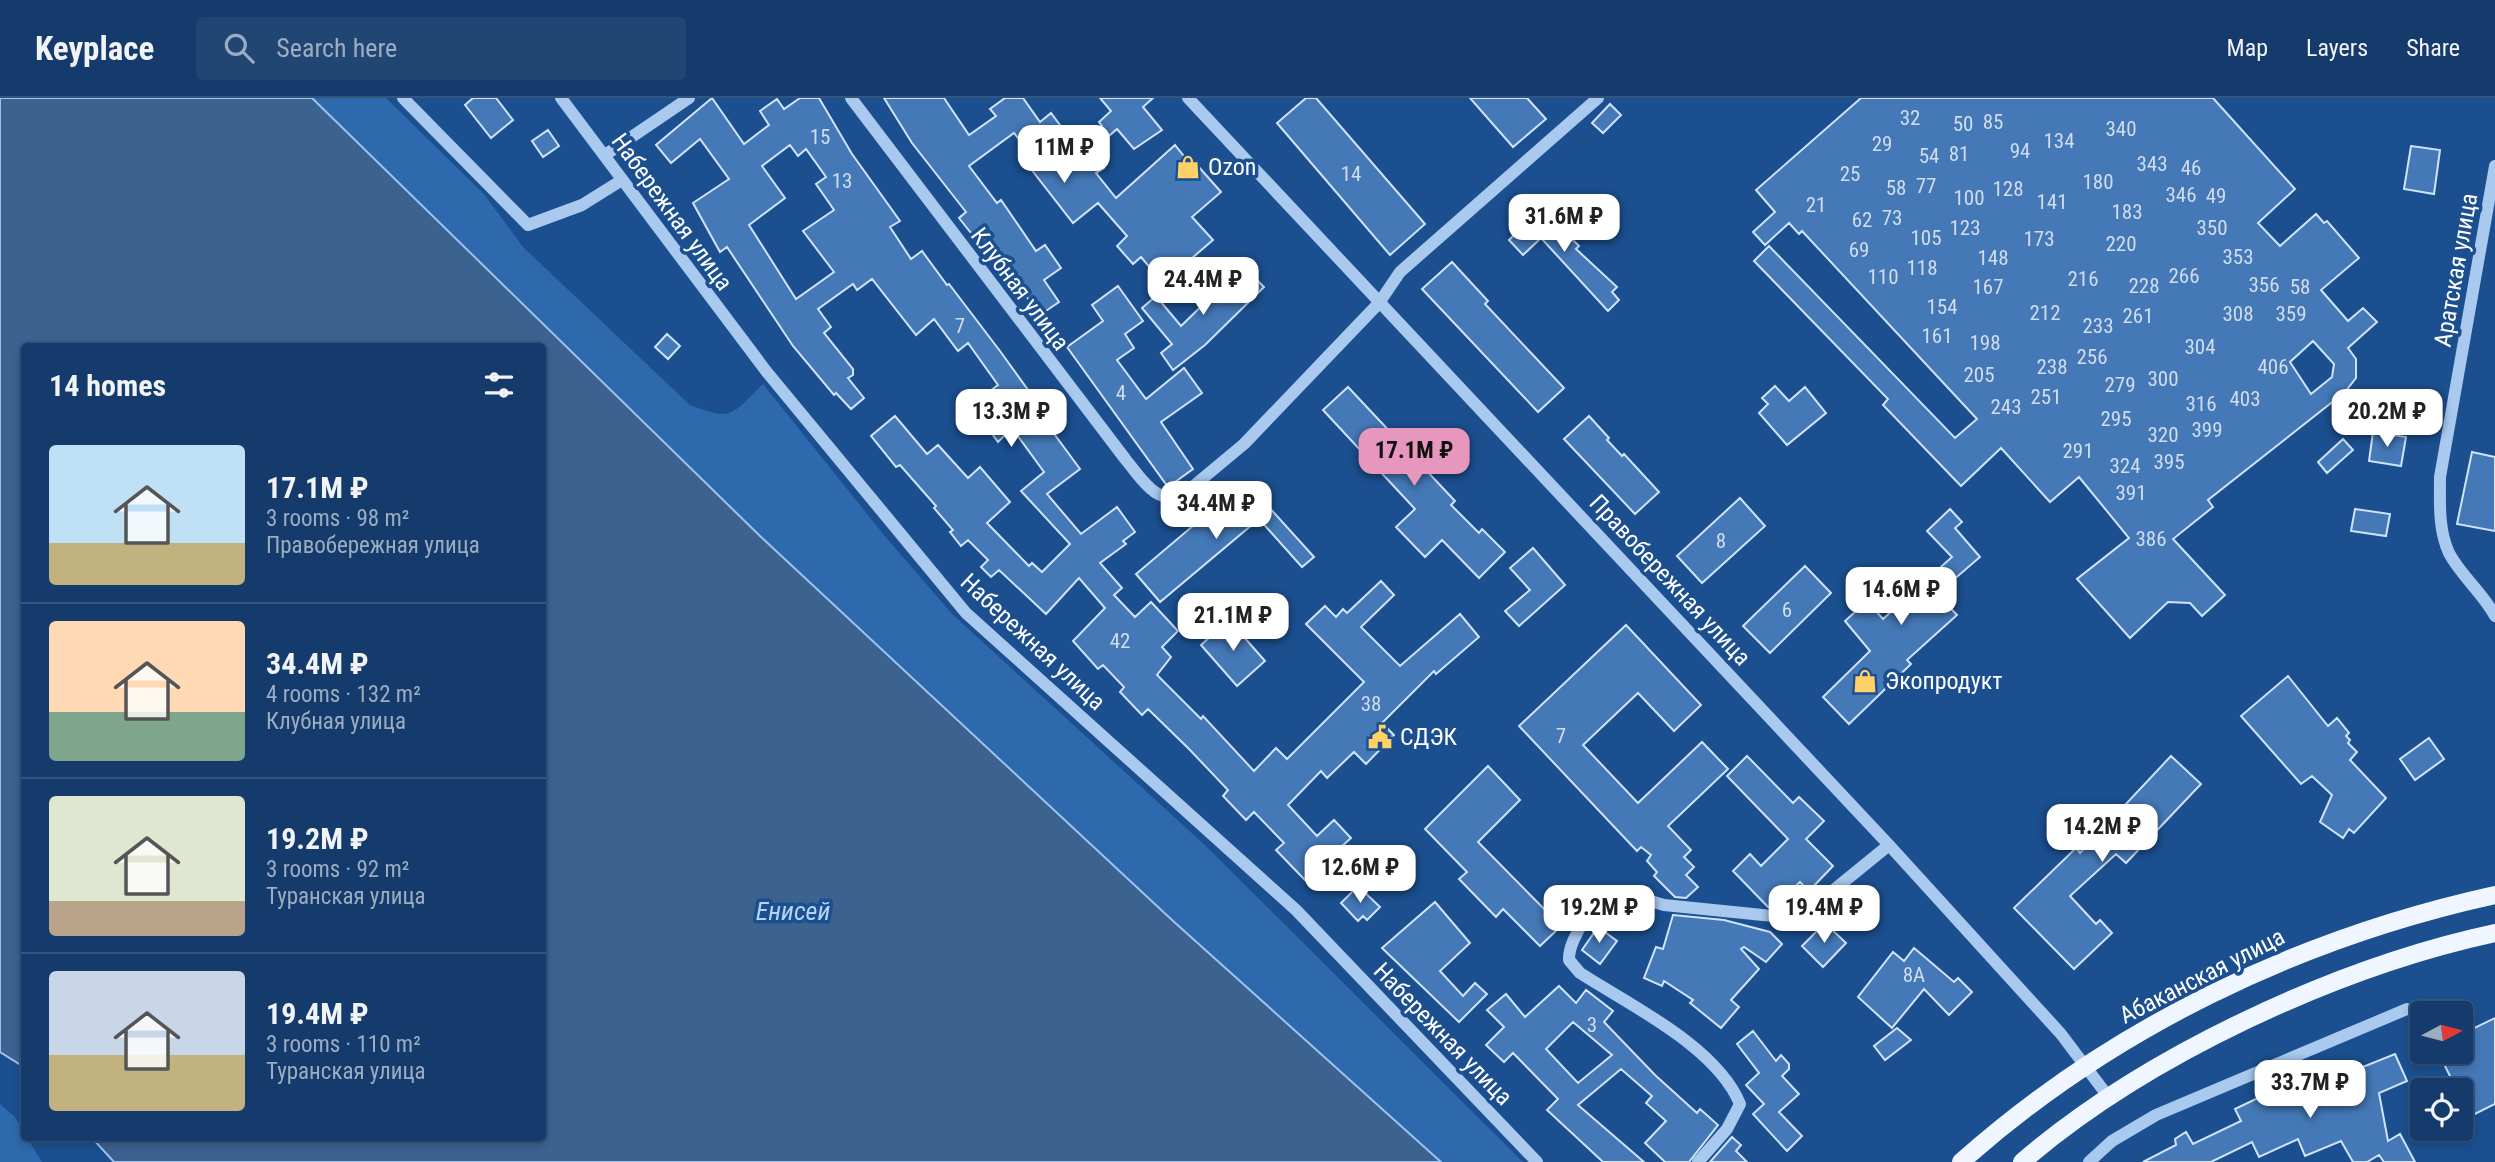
<!DOCTYPE html>
<meta charset="utf-8">
<style>
:root{--surface:#143b6b;--page:#214673;--text:#f1f3f6;--muted:#9dadc1;--line:#33557e;--accent:#e797bd}
body{margin:0;font-family:"Roboto Condensed",sans-serif;background:var(--page);color:var(--text);height:100vh;display:flex;flex-direction:column;font-size:26px;white-space:nowrap}
*{box-sizing:border-box;margin:0}
p{font-size:23px;color:var(--muted)}
.icon{flex:none;width:38px;height:38px;fill:none;stroke:currentColor;stroke-width:2;stroke-linecap:round;stroke-linejoin:round}
.map{position:relative;flex:1;overflow:hidden}
.drawer{position:absolute;left:21px;top:245px;width:525px;height:798px;display:flex;flex-direction:column;background:var(--surface);border-radius:7px;box-shadow:0 4px 10px #0003,0 0 0 2px var(--line)}
.drawer>*{flex:none}
.needle{width:46px;rotate:83deg}
.controls{position:absolute;left:2410px;top:903px;display:grid;gap:14px}
.controls a{display:grid;place-items:center;width:63px;height:63px;border-radius:7px;background:var(--surface);box-shadow:0 4px 10px #0003,0 0 0 2px var(--line);font-size:35px}
.price{position:absolute;translate:-50% -60px;padding:0 16px;border-radius:14px;background:#fff;color:#222;font-size:23px;line-height:46px;filter:drop-shadow(0 2px 4px #0008)}
.price::after{content:'';position:absolute;left:50%;top:42px;width:21px;height:16px;margin-left:-10px;background:inherit;clip-path:polygon(0 0,100% 0,50% 100%)}
.price.selected{background:var(--accent);color:#111}
ul{padding:0;list-style:none}
li{display:flex;align-items:center;gap:21px;height:175px;padding:0 28px}
li+li{border-top:2px solid var(--line)}
li span{display:grid;place-items:center;flex:none;width:196px;height:140px;border-radius:7px;color:#555}
li>.icon{margin-inline-start:auto}
span .icon{width:84px;height:84px;fill:#fffc;stroke-width:1}
li b{font-size:30px}
h2{display:flex;justify-content:space-between;align-items:center;height:84px;padding:0 28px;font-size:30px}
header{display:flex;align-items:center;gap:42px;box-sizing:border-box;height:98px;padding:0 35px;background:var(--surface);border-bottom:2px solid var(--line)}
header strong{font-size:33px}
nav{display:flex;gap:38px;margin-inline-start:auto;font-size:24px}
.search{width:490px;height:63px;background:var(--page);display:flex;align-items:center;gap:18px;box-sizing:border-box;padding:0 24px;border-radius:7px;color:var(--muted);font-size:26px}
.map>svg:first-child{display:block}
.green{fill:#2e69ad}
.water{fill:#3c6290;stroke:#9cc4f0;stroke-width:2}
.building{fill:#4478b7;stroke:#cfe3fa;stroke-width:2;fill-rule:evenodd}
.lines{fill:none;stroke-linecap:round;stroke-linejoin:round}
.minor{stroke:#a9c9ee;stroke-width:12}
.major{stroke:#f0f6ff;stroke-width:18}
.labels{text-anchor:middle;dominant-baseline:central;stroke-width:7;stroke-linejoin:round;paint-order:stroke}
.number-label{font-size:21px;fill:#d0dded}
.poi-label{font-size:24px;fill:#fff;stroke:#1b4f8f;text-anchor:start}
.street-label{font-size:24px;fill:#fff;stroke:#1b4f8f}
.water-label{font-size:26px;font-style:italic;fill:#b5d3f5;stroke:#1b4f8f}
</style>
<header>
<strong>Keyplace</strong>
<div class="search"><svg class="icon" aria-label="search" viewBox="0 0 24 24"><circle cx="10" cy="10" r="6"/><path d="M15 15l6 6"/></svg>Search here</div>
<nav><a>Map</a><a>Layers</a><a>Share</a></nav>
</header>
<div class="map">
<svg width="2495" height="1064" viewBox="0 0 2495 1064">
<rect width="100%" height="100%" fill="#1b4f8f"/>
<path class="green" d="M312 0H386L484 96 523 149 690 307C733 324 732 316 763 286L884 437 952 516 1207 749 1523 1064H1441L1172 822 760 438Z
M0 1006 15 1019 42 1064H0Z"/>
<path class="water" d="M0 0H312L760 438 1172 822 1441 1064H114L92 1040H542V248H24V969L0 954Z"/>
<path class="building" d="M473 0H496L513 22 491 40 465 7Z
M712 0 744 46 769 27 760 13 777 1 784 11 800 0H819L852 56 900 123 890 129 911 161 922 153 947 187 949 186 1000 253 1031 296 1027 299 1080 371 1047 396 1081 436 1117 409 1135 434 1123 443 1126 446 1100 465 1122 490 1114 497 1135 519 1151 504 1178 533 1162 549 1171 559 1157 577 1201 621 1203 618 1254 673 1276 650 1287 661 1364 584 1306 526 1325 508 1336 519 1343 511 1347 515 1381 483 1394 497 1361 529 1400 568 1460 516 1479 539 1436 576 1434 573 1382 625 1394 637 1366 666 1354 654 1327 680 1321 673 1288 707 1317 738 1334 722 1351 740 1305 782 1276 752 1284 745 1254 714 1246 722 1223 698 1228 692 1189 651 1148 611 1142 617 1120 594 1124 589 1103 567 1098 571 1073 543 1105 510 1079 480 1046 516 999 472 991 479 981 469 988 462 968 442 961 448 950 434 953 432 934 410 936 408 900 367 896 369 871 338 895 318 927 356 938 347 968 380 980 369 1010 404 987 425 1029 468 1032 465 1042 474 1070 446 1021 393 1044 374 1012 330 998 344 971 307 998 287 968 245 958 253 934 221 916 237 872 181 857 192 853 186 818 211 831 229 824 235 853 271V277L848 280 864 300 851 311 836 295 834 297 793 248 727 149 720 154 693 105 729 81 700 41 671 65 656 47ZM790 47 798 58 806 51 826 79 816 86 834 112 803 133 834 174 796 201 749 127 785 100 762 68Z
M884 0H944L969 37 996 18 990 11 1005 0H1023L1040 24 1051 15 1074 46 1102 28 1099 24 1111 13 1100 0H1153L1143 9 1162 32 1134 51 1117 31 1093 52 1104 70 1096 75 1116 100 1175 47 1187 62 1190 59 1221 94 1192 119 1213 142 1163 185 1141 159 1133 166 1117 148 1127 138 1098 105 1073 125 1031 71 1038 66 1014 35 969 68 997 105 1001 102 1036 153 1045 147 1061 170 1044 182 1059 204 1040 217 988 147 983 150 959 120 966 114 912 45Z
M1306 0H1316L1425 126 1390 157 1277 25Z
M1470 0H1527L1546 21 1513 49Z
M1861 0H2213L2295 91 2258 125 2280 148 2316 116 2324 125 2327 123 2359 160 2321 192 2348 223 2363 210 2377 224 2348 250 2356 261V280L2345 294 2208 402 2213 409 2173 441 2225 497 2202 518 2190 505 2168 504 2130 540 2077 481 2129 440 2079 379 2050 404 2001 350 1961 388 1883 307 1888 301 1754 163 1769 148 1955 340 1977 321 1802 133 1799 136 1789 125 1765 147 1753 134 1775 114 1756 92ZM2313 243 2334 266 2332 279 2311 296 2290 264Z
M1610 6 1621 17 1603 35 1592 25Z
M548 32 559 48 543 59 532 43Z
M2411 48 2440 52 2434 96 2404 91Z
M1541 111 1579 148 1576 151 1617 189 1612 194 1619 202 1608 213 1541 140 1523 157 1509 142 1518 133 1513 128 1528 115 1533 120Z
M1452 164 1488 203 1485 206 1564 290 1538 314 1422 191Z
M1243 168 1264 189 1205 247 1173 272 1161 255 1172 246 1142 210 1156 198 1181 228Z
M1118 188 1143 223 1125 236 1134 250 1117 262 1146 301 1184 270 1202 295 1161 324 1193 371 1168 389 1067 249 1103 223 1092 207Z
M667 236 680 248 668 261 655 249Z
M1775 288 1789 303 1805 289 1826 315 1787 347 1759 315 1768 306 1762 300Z
M1348 289 1455 403 1451 407 1479 435 1482 431 1505 454 1479 480 1442 442 1425 459 1396 429 1415 411 1323 312Z
M1589 318 1609 340 1607 342 1622 358 1624 356 1659 394 1635 416 1564 341Z
M2373 334 2406 339 2401 368 2369 363Z
M2343 341 2353 352 2327 375 2318 364Z
M2472 354 2495 359V433L2457 426Z
M1248 386 1314 459 1302 469 1259 421 1160 504 1136 476 1233 394 1235 397Z
M1740 400 1765 428 1702 485 1677 458Z
M1950 411 1962 424 1955 430 1980 459 1937 496 1957 517 1907 562 1911 566 1849 626 1823 599 1870 553 1845 523 1867 503 1883 521 1952 459 1927 433Z
M2355 411 2390 416 2386 438 2351 433Z
M1533 450 1565 487 1519 528 1505 513 1530 492 1510 470Z
M1805 468 1831 495 1770 555 1743 528Z
M1229 522 1265 563 1237 588 1201 547Z
M1626 527 1701 607 1674 633 1638 595 1583 647 1638 705 1702 644 1728 671 1668 728 1691 752 1684 759 1694 769 1686 777 1698 789 1686 800 1675 799 1654 778 1657 774 1647 763 1651 757 1641 749 1637 753 1519 628Z
M2288 578 2328 628 2337 620 2349 635 2346 638 2350 642 2348 645 2357 654 2350 662 2386 700 2354 735 2349 731 2343 740 2320 724 2332 697 2312 678 2301 686 2241 618Z
M2429 640 2444 661 2415 682 2400 661Z
M1747 658 1793 705 1799 699 1824 723 1806 741 1833 768 1809 793 1800 784 1774 809H1768L1733 773 1750 756 1761 768 1788 741 1727 678Z
M2171 658 2201 686 2126 765 2116 756 2070 798 2096 826 2100 822 2112 835 2074 871 2014 810 2076 750 2080 755Z
M1488 668 1520 702 1478 744 1561 828 1540 848 1503 811 1496 819 1459 781 1467 774 1425 731Z
M1358 788 1380 809 1367 822 1363 818 1358 823 1341 805Z
M1435 804 1470 845 1440 873 1463 898 1475 885 1487 896 1459 924 1382 850Z
M1673 817 1724 822 1770 834 1782 846 1766 864 1744 849 1741 851 1759 871 1731 902 1739 909 1721 930 1690 905 1693 902 1664 883 1662 888 1644 880 1656 849 1663 851Z
M1825 825 1846 845 1823 869 1802 848Z
M1598 829 1617 843 1600 866 1582 852Z
M1914 850 1954 884 1958 880 1972 894 1949 917 1924 891 1892 930 1858 899 1893 854 1904 863Z
M1559 888 1576 905 1586 892 1613 913 1604 924 1655 977 1697 1015 1700 1011 1718 1027 1689 1064H1665L1645 1045 1666 1023 1646 1005 1652 998 1621 971 1578 1007 1644 1064H1603L1547 1012 1558 1001 1513 955 1504 964 1486 947 1504 929 1487 912 1506 896 1525 919ZM1573 924 1612 957 1578 985 1546 951Z
M2495 920V1006L2467 1020 2460 1006V992H2429L2451 980 2438 954H2460V937Z
M1897 930 1911 942 1885 962 1874 948Z
M1753 933 1776 963 1781 957 1789 966V971L1782 978 1799 996 1779 1014 1802 1038 1787 1053 1753 1016 1764 1006 1746 987 1759 975 1737 946Z
M2395 956 2407 983 2379 995 2388 1043 2400 1036 2415 1064H2384L2379 1057 2367 1064H2353L2341 1043 2305 1058 2298 1041 2259 1059 2252 1044 2211 1064H2143L2176 1047 2175 1041 2186 1034 2193 1046 2241 1023 2235 1011 2285 987 2298 982 2303 993Z
M1732 1039 1741 1047 1736 1053 1747 1064H1710Z"/>
<g class="lines">
<path class="minor" d="M403 0 528 127 582 107 622 82
M561 0 766 273 966 515 1296 812 1537 1064
M851 0 1126 362C1142 381 1156 408 1184 396L1244 346 1379 205 1400 174 1598 0
M1188 0 1889 747 2061 936 2110 1001
M605 57 689 0
M2495 68 2440 379C2440 404 2438 431 2449 455 2461 478 2483 495 2495 518
M1698 1064 1727 1031 1740 1006C1717 949 1630 907 1580 875L1569 862C1568 840 1597 798 1620 794L1664 807 1792 820 1803 817 1889 747
M2089 1064 2112 1043 2156 1017 2407 911"/>
<path class="major" d="M1961 1064C2111 930 2299 840 2495 797
M2022 1064C2145 958 2337 869 2495 835"/>
</g>
<defs>
<g id="shop-bare" transform="scale(1.89)"><path d="M-5-2.5h2.3a2.7 3.5 0 0 1 5.4 0H5L5.5 6h-11ZM-1.5-2.5h3a1.5 2.3 0 0 0-3 0Z" fill="#ffd166" stroke="#1b4f8f" stroke-width="2.5" paint-order="stroke"/></g>
<g id="civic-bare" transform="scale(1.89)"><path d="M-.6-6.5H3V-4.5H.6V-3L4-1V1h2V6H-6V1h2V-1L-.6-3ZM-1.2 2.5V6h2.4V2.5Z" fill="#ffd166" stroke="#1b4f8f" stroke-width="2.5" paint-order="stroke"/></g>
</defs>
<g fill-rule="evenodd">
<use href="#shop-bare" x="1188" y="69"/>
<use href="#shop-bare" x="1865" y="583"/>
<use href="#civic-bare" x="1380" y="639"/>
</g>
<g class="labels">
<g class="number-label">
<text x="1910" y="20">32</text>
<text x="1993" y="24">85</text>
<text x="1963" y="26">50</text>
<text x="2121" y="31">340</text>
<text x="820" y="39">15</text>
<text x="2059" y="43">134</text>
<text x="1882" y="46">29</text>
<text x="2020" y="53">94</text>
<text x="1959" y="56">81</text>
<text x="1929" y="58">54</text>
<text x="2152" y="66">343</text>
<text x="2191" y="70">46</text>
<text x="1351" y="76">14</text>
<text x="1850" y="76">25</text>
<text x="842" y="83">13</text>
<text x="2098" y="84">180</text>
<text x="1926" y="88">77</text>
<text x="1896" y="90">58</text>
<text x="2008" y="91">128</text>
<text x="2181" y="97">346</text>
<text x="2216" y="98">49</text>
<text x="1969" y="100">100</text>
<text x="2052" y="104">141</text>
<text x="1816" y="107">21</text>
<text x="2127" y="114">183</text>
<text x="1892" y="120">73</text>
<text x="1862" y="122">62</text>
<text x="1965" y="130">123</text>
<text x="2212" y="130">350</text>
<text x="1926" y="140">105</text>
<text x="2039" y="141">173</text>
<text x="2121" y="146">220</text>
<text x="1859" y="152">69</text>
<text x="2238" y="159">353</text>
<text x="1993" y="160">148</text>
<text x="1922" y="170">118</text>
<text x="2184" y="178">266</text>
<text x="1883" y="179">110</text>
<text x="2083" y="181">216</text>
<text x="2264" y="187">356</text>
<text x="2144" y="188">228</text>
<text x="1988" y="189">167</text>
<text x="2300" y="189">58</text>
<text x="1942" y="209">154</text>
<text x="2045" y="215">212</text>
<text x="2238" y="216">308</text>
<text x="2291" y="216">359</text>
<text x="2138" y="218">261</text>
<text x="960" y="228">7</text>
<text x="2098" y="228">233</text>
<text x="1937" y="238">161</text>
<text x="1985" y="245">198</text>
<text x="2200" y="249">304</text>
<text x="2092" y="259">256</text>
<text x="2052" y="269">238</text>
<text x="2273" y="269">406</text>
<text x="1979" y="277">205</text>
<text x="2163" y="281">300</text>
<text x="2120" y="287">279</text>
<text x="1121" y="295">4</text>
<text x="2046" y="299">251</text>
<text x="2245" y="301">403</text>
<text x="2201" y="306">316</text>
<text x="2006" y="309">243</text>
<text x="2116" y="321">295</text>
<text x="2207" y="332">399</text>
<text x="2163" y="337">320</text>
<text x="2078" y="353">291</text>
<text x="2169" y="364">395</text>
<text x="2125" y="368">324</text>
<text x="2131" y="395">391</text>
<text x="2151" y="441">386</text>
<text x="1721" y="443">8</text>
<text x="1787" y="512">6</text>
<text x="1120" y="543">42</text>
<text x="1371" y="606">38</text>
<text x="1561" y="638">7</text>
<text x="1914" y="877">8А</text>
<text x="1592" y="927">3</text>
</g>
<g class="poi-label">
<text x="1208" y="69">Ozon</text>
<text x="1885" y="583">Экопродукт</text>
<text x="1400" y="639">СДЭК</text>
</g>
<g class="street-label">
<text transform="translate(672 114) rotate(54)">Набережная улица</text>
<text transform="translate(2456 172) rotate(-80)">Аратская улица</text>
<text transform="translate(1020 191) rotate(53)">Клубная улица</text>
<text transform="translate(1670 482) rotate(47)">Правобережная улица</text>
<text transform="translate(1033 544) rotate(43)">Набережная улица</text>
<text transform="translate(2202 878) rotate(-27)">Абаканская улица</text>
<text transform="translate(1443 936) rotate(46)">Набережная улица</text>
</g>
<g class="water-label">
<text x="793" y="813">Енисей</text>
</g>
</g>
</svg>
<div class="controls">
<a><svg class="needle" viewBox="-14 -14 28 28"><path d="M0-13l5 13h-10z" fill="#e53935"/><path d="M0 13l5-13h-10z" fill="#9dadc1"/></svg></a>
<a><svg class="icon" aria-label="locate" viewBox="0 0 24 24"><circle cx="12" cy="12" r="6"/><path d="M12 2v4M12 18v4M2 12h4M18 12h4"/></svg></a>
</div>
<b class="price" style="left:1064px;top:87px">11M ₽</b>
<b class="price" style="left:1564px;top:156px">31.6M ₽</b>
<b class="price" style="left:1203px;top:219px">24.4M ₽</b>
<b class="price" style="left:1011px;top:351px">13.3M ₽</b>
<b class="price" style="left:2387px;top:351px">20.2M ₽</b>
<b class="price selected" style="left:1414px;top:390px">17.1M ₽</b>
<b class="price" style="left:1216px;top:443px">34.4M ₽</b>
<b class="price" style="left:1901px;top:529px">14.6M ₽</b>
<b class="price" style="left:1233px;top:555px">21.1M ₽</b>
<b class="price" style="left:2102px;top:766px">14.2M ₽</b>
<b class="price" style="left:1360px;top:807px">12.6M ₽</b>
<b class="price" style="left:1599px;top:847px">19.2M ₽</b>
<b class="price" style="left:1824px;top:847px">19.4M ₽</b>
<b class="price" style="left:2310px;top:1022px">33.7M ₽</b>
<section class="drawer">
<h2>14 homes<svg class="icon" aria-label="filters" viewBox="0 0 24 24"><path d="M4 7h16M4 17h16"/><circle cx="9" cy="7" r="2"/><circle cx="15" cy="17" r="2"/></svg></h2>
<ul>
<li><span style="background:linear-gradient(#bfe0f5 70%,#c2b280 0)"><svg class="icon" aria-label="home" viewBox="0 0 24 24"><path d="M3 11l9-7 9 7M6 9v11h12V9"/></svg></span><div><b>17.1M ₽</b><p>3 rooms · 98 m²</p><p>Правобережная улица</p></div></li>
<li><span style="background:linear-gradient(#ffd9b3 65%,#7fa58c 0)"><svg class="icon" aria-label="home" viewBox="0 0 24 24"><path d="M3 11l9-7 9 7M6 9v11h12V9"/></svg></span><div><b>34.4M ₽</b><p>4 rooms · 132 m²</p><p>Клубная улица</p></div></li>
<li><span style="background:linear-gradient(#dfe7d0 75%,#b9a48a 0)"><svg class="icon" aria-label="home" viewBox="0 0 24 24"><path d="M3 11l9-7 9 7M6 9v11h12V9"/></svg></span><div><b>19.2M ₽</b><p>3 rooms · 92 m²</p><p>Туранская улица</p></div></li>
<li><span style="background:linear-gradient(#c9d6e8 60%,#c2b280 0)"><svg class="icon" aria-label="home" viewBox="0 0 24 24"><path d="M3 11l9-7 9 7M6 9v11h12V9"/></svg></span><div><b>19.4M ₽</b><p>3 rooms · 110 m²</p><p>Туранская улица</p></div></li>
</ul>
</section>
</div>
